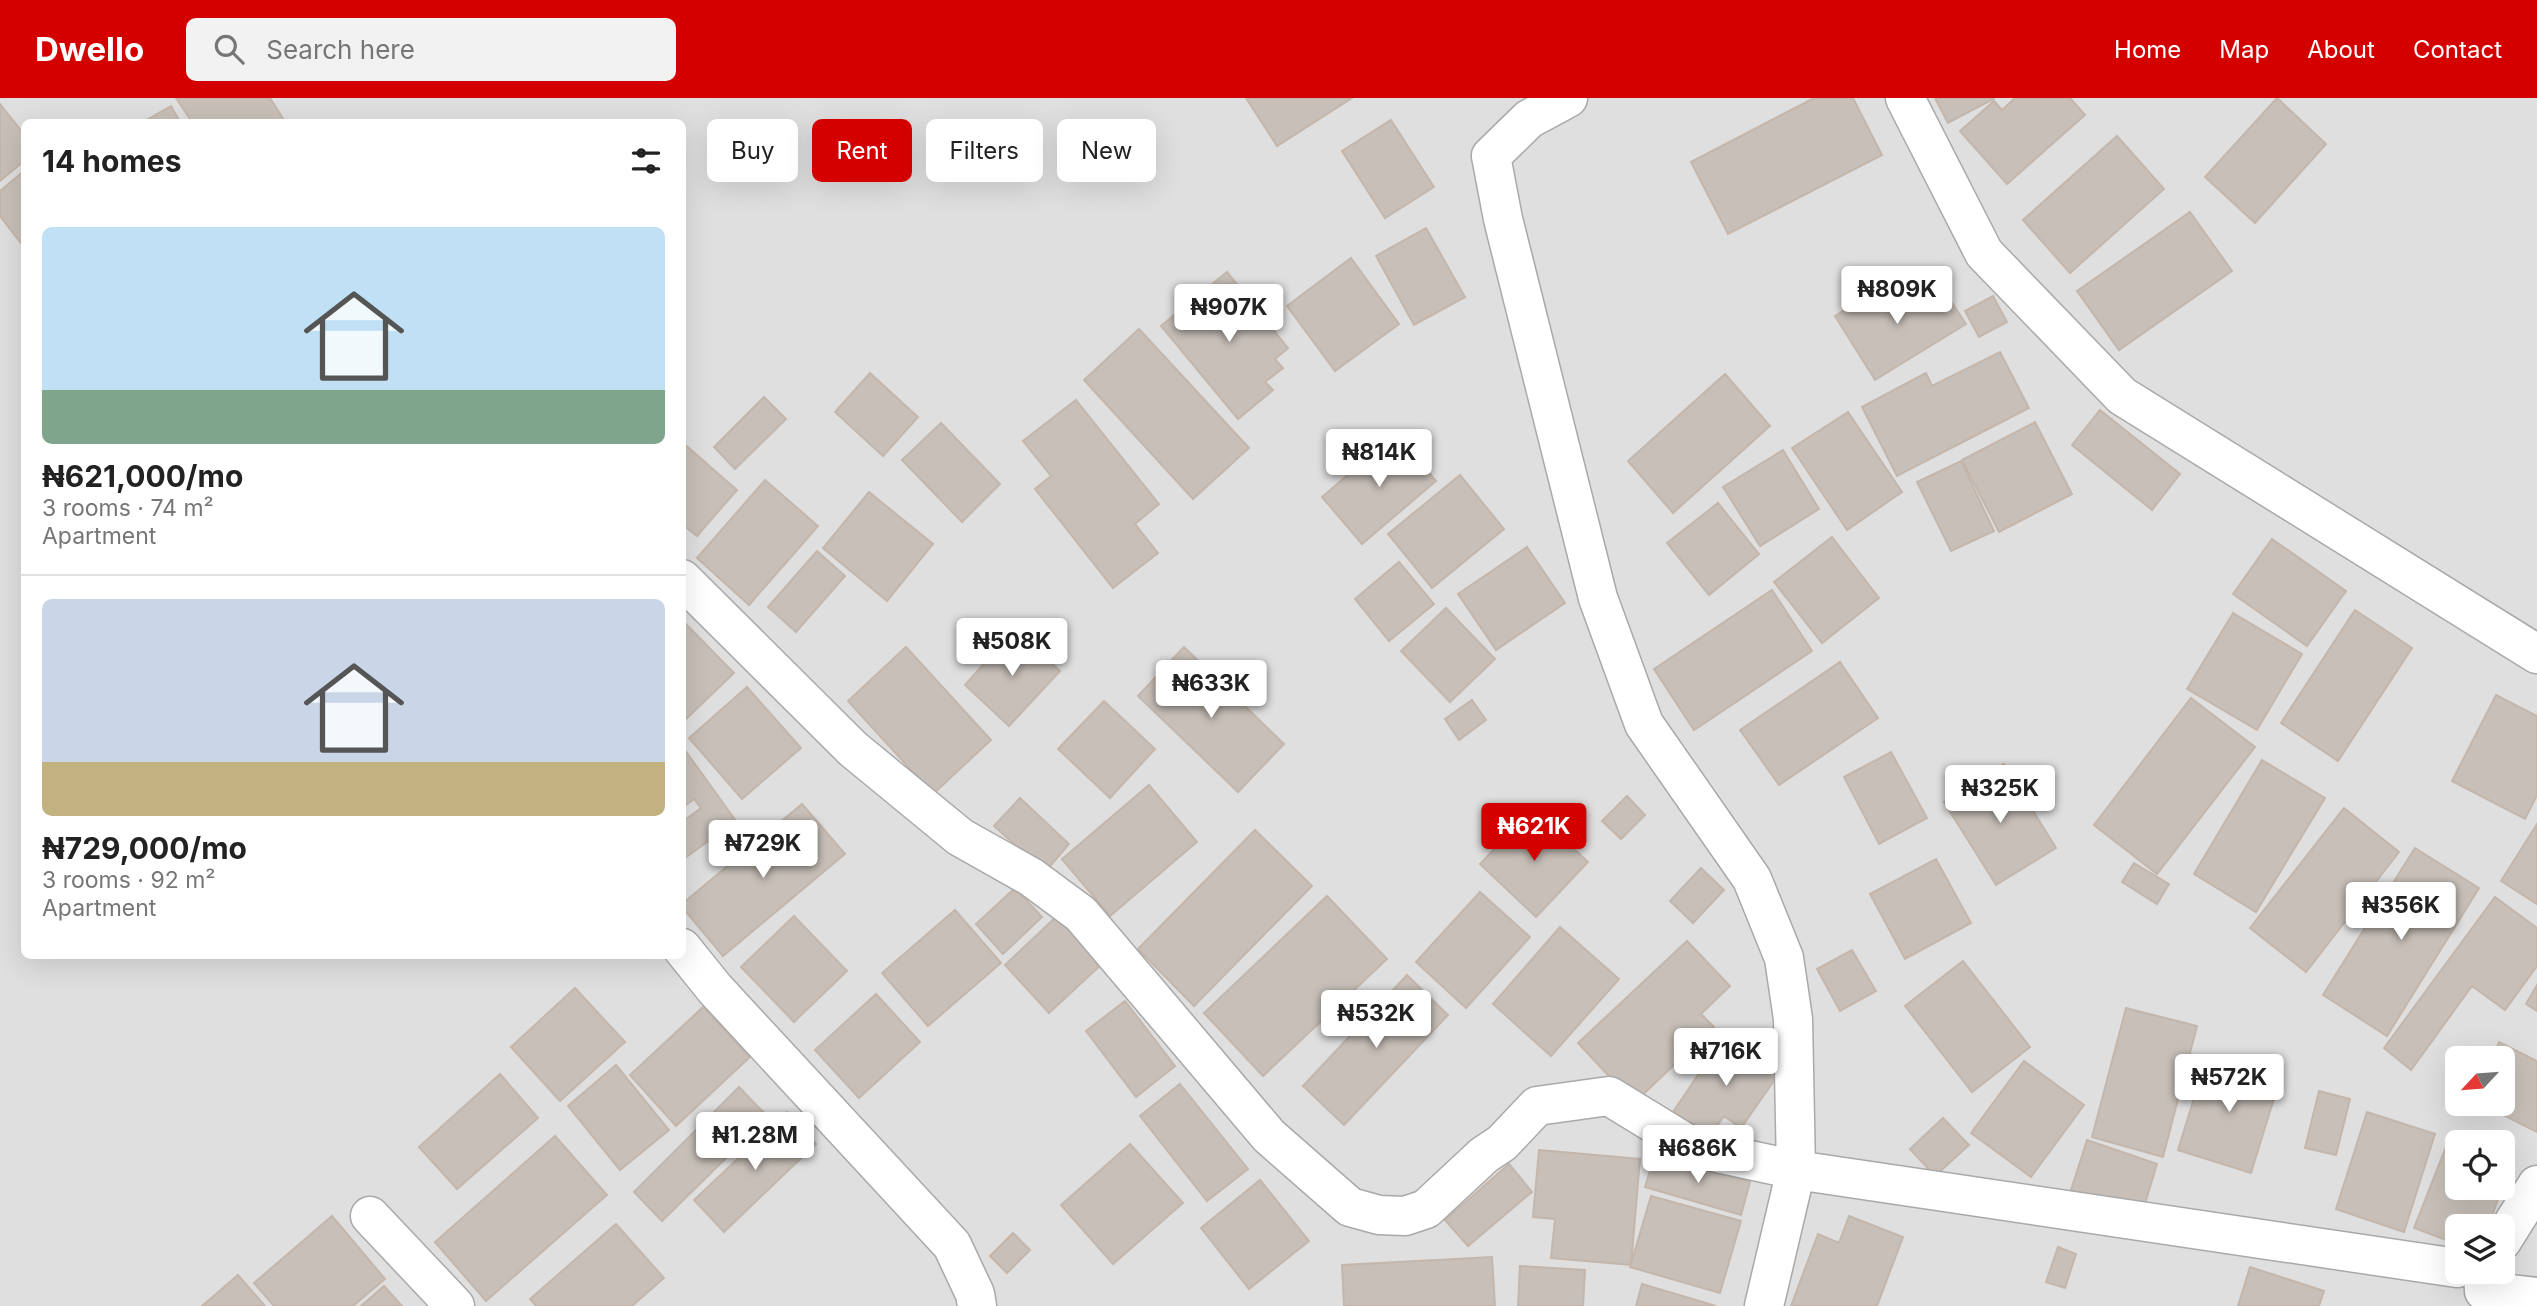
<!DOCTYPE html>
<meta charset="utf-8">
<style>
:root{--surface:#fff;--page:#f2f2f2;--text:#222;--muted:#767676;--line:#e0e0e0;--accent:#d40000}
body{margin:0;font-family:Inter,sans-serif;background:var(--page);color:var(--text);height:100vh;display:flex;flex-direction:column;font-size:26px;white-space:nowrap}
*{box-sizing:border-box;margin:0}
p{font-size:23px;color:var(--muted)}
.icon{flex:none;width:38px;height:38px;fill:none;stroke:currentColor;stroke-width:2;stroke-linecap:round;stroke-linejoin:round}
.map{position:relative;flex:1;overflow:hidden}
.panel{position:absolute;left:21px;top:21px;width:665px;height:840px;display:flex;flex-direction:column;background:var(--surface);border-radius:10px;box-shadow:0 7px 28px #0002}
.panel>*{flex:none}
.banner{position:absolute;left:707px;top:21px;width:665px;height:63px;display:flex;gap:14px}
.needle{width:46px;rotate:244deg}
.buttons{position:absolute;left:2445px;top:948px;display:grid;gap:14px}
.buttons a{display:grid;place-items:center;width:70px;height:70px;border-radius:10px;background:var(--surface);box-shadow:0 7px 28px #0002;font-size:35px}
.price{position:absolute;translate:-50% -60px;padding:0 16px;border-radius:7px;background:#fff;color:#222;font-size:23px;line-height:46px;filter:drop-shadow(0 2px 4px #0008)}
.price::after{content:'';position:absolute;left:50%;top:42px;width:21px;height:16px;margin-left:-10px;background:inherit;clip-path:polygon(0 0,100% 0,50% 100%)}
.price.selected{background:var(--accent);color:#fff}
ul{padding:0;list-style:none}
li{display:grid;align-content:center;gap:14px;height:371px;padding:0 21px}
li+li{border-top:2px solid var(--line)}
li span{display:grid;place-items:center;height:217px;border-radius:10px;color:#555}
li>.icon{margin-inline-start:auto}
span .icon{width:126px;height:126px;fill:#fffc;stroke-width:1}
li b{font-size:30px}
h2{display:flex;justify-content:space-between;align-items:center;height:84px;padding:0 21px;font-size:30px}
.pill{padding:0 24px;border-radius:10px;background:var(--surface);box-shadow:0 7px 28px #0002;font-size:24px;line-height:63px}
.pill.selected{background:var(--accent);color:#fff}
header{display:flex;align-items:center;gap:42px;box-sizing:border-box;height:98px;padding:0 35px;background:var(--accent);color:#fff}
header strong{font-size:33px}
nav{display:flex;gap:38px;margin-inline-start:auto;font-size:24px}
.search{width:490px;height:63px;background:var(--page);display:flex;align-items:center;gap:18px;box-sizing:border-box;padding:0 24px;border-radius:10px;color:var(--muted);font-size:26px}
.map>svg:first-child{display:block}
.residential{fill:#e0dfdf;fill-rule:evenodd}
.building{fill:#c7bfb8;stroke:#c4b6ab;stroke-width:2}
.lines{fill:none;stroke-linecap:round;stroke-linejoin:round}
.minor-casing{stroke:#a9a9a9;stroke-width:41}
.minor{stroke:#fff;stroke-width:38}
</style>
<header>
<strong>Dwello</strong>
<div class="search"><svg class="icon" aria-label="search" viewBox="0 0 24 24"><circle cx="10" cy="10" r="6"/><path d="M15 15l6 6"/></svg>Search here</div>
<nav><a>Home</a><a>Map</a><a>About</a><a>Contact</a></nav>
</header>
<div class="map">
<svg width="2537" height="1208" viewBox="0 0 2537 1208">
<rect width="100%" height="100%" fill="#f2efe9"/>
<path class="residential" d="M0 0H2537V1208H0ZM24 24H682V858H24ZM2457 961H2502V1006H2457ZM2457 1045H2502V1090H2457ZM2457 1129H2502V1174H2457Z"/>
<path class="building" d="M176 0H270L284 22 280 24H192Z
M1246 0H1352L1277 48Z
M1814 0H1853L1882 57 1728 136 1691 64Z
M1935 0H1995L1948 25Z
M2015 0H2070L2085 17 2007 86 1960 33 1994 3 2002 12Z
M2277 0 2326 46 2255 125 2205 79Z
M0 6 24 36V63L0 83Z
M171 8 180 24H143Z
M1391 22 1434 89 1385 120 1342 53Z
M2117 38 2164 91 2070 175 2023 122Z
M24 73V149L0 118V93Z
M2190 114 2232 173 2119 252 2077 193Z
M1426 130 1465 199 1414 227 1376 158Z
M1351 160 1399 226 1335 273 1287 208Z
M1227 174 1288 250 1275 261 1283 270 1265 284 1273 292 1238 321 1161 228Z
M1915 182 1921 193 1930 188 1943 207 1950 202 1966 226 1875 282 1835 218 1887 186 1893 196Z
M1993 198 2007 224 1979 239 1965 213Z
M1139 231 1249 350 1193 401 1084 282Z
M2000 254 2029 310 1897 378 1862 309 1926 275 1932 288Z
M870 275 918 319 883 358 835 314Z
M1725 276 1770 328 1673 415 1628 363Z
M764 299 786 321 735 371 714 349Z
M1076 302 1159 406 1135 426 1158 455 1113 490 1035 391 1051 378 1023 343Z
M2100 312 2180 376 2152 412 2072 347Z
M1848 314 1902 394 1847 432 1792 350Z
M2035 324 2072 396 1999 434 1962 362Z
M941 325 1000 386 962 424 902 362Z
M1395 336 1436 383 1362 446 1322 399Z
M682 344 737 392 697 438 682 426Z
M1783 352 1819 411 1760 448 1723 389Z
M1961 363 1994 433 1951 453 1917 384Z
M1460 377 1504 431 1432 490 1388 436Z
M765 382 818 428 749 507 697 460Z
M869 394 933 446 887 503 823 450Z
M1718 405 1759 456 1709 497 1667 445Z
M1832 439 1879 500 1822 545 1774 484Z
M2272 441 2346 493 2307 548 2233 496Z
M1527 449 1565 505 1496 552 1458 496Z
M817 453 845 478 796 534 768 509Z
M1399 464 1434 506 1389 543 1355 501Z
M1772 492 1812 553 1694 632 1654 571Z
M1446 510 1495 561 1450 604 1401 553Z
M2355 512 2412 550 2338 663 2281 625Z
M2233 515 2302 556 2257 632 2187 591Z
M682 522 734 575 682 625Z
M1015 531 1060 573 1009 628 965 587Z
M906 549 991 642 933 696 848 603Z
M1184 549 1284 646 1238 694 1138 598Z
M1840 564 1878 620 1779 687 1740 632Z
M747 589 801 650 742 701 689 640Z
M2496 597 2537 618V697L2525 721 2452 683Z
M2191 600 2255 649 2157 776 2094 727Z
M1472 602 1486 622 1459 642 1445 621Z
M1104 603 1155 651 1110 700 1058 651Z
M682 648 736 723 682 762V724L701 710 694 701 682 710Z
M1891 654 1927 720 1879 746 1844 679Z
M2262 662 2325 700 2256 814 2194 776Z
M2004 666 2056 750 1996 787 1944 704Z
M1149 687 1197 744 1110 818 1062 761Z
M1627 698 1645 717 1621 741 1602 723Z
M1020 700 1069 746 1045 774 994 728Z
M802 706 845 756 723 858 682 809V806Z
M2344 710 2399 754 2306 874 2250 830Z
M1532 711 1588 764 1536 819 1480 766Z
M2537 726V806L2501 783Z
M1255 732 1312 788 1194 908 1138 851Z
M2415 750 2479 790 2387 938 2323 897Z
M1936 761 1971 825 1905 861 1870 796Z
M2134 765 2169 786 2157 806 2122 784Z
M1701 770 1724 792 1693 825 1670 803Z
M1015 790 1042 819 1003 856 976 826Z
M1480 794 1530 839 1466 910 1416 864Z
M1327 798 1387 861 1263 978 1204 915Z
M2495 799 2537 830V868L2505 912 2472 888 2411 972 2384 950Z
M955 812 1001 865 928 928 882 875Z
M1058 817 1103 865 1049 915 1005 867Z
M794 818 847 873 794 924 741 869Z
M1560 829 1619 881 1551 958 1493 906Z
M1687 843 1730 888 1701 916 1714 929 1634 1005 1578 945Z
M1852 852 1876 893 1840 913 1817 871Z
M1963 863 2030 949 1972 994 1905 908Z
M1407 877 1448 917 1344 1027 1303 988Z
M2537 887V913L2526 906Z
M575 890 625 944 560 1003 511 949Z
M876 896 920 944 859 1000 815 952Z
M1125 903 1175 968 1136 999 1086 933Z
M703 909 750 959 676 1028 630 977Z
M2126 910 2197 928 2163 1059 2092 1039Z
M1725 937 1780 974 1741 1030 1724 1018 1709 1039 1673 1014Z
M2499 944 2537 963V1034L2481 1006H2502V961H2491Z
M2207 958 2280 981 2251 1075 2178 1052Z
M2024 963 2084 1007 2031 1079 1971 1035Z
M616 967 669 1032 620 1072 568 1008Z
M500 976 538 1020 457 1091 419 1049Z
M1180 986 1248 1071 1207 1103 1140 1018Z
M739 989 768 1019 662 1123 634 1094Z
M2319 993 2350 1001 2336 1057 2305 1050Z
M787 1014 816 1046 724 1134 694 1102Z
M2367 1014 2435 1036 2404 1134 2336 1111Z
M1943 1020 1969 1047 1935 1078 1910 1051Z
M555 1038 607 1097 486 1203 435 1144Z
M2087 1042 2157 1066 2141 1119 2070 1095Z
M1130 1046 1183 1105 1113 1166 1061 1107Z
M2446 1049 2457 1054V1090H2502L2488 1129H2457V1146L2414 1130Z
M1539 1052 1640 1061 1631 1167 1551 1160 1555 1121 1533 1119Z
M1655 1056 1750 1084 1741 1117 1645 1089Z
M1509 1066 1532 1094 1468 1148 1445 1122Z
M1260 1082 1309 1143 1249 1191 1201 1130Z
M1651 1098 1741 1123 1720 1195 1630 1169Z
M332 1118 385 1181 353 1208H274L254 1185Z
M1849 1118 1903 1139 1877 1208H1791L1818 1136 1839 1145Z
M616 1126 664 1180 632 1208H536L530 1201Z
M1013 1135 1030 1152 1007 1175 990 1158Z
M2058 1149 2076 1156 2065 1190 2046 1184Z
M1492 1159 1495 1208H1344L1342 1167Z
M1520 1168 1585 1172 1583 1208H1518Z
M2250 1169 2324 1193 2319 1208H2238Z
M238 1177 265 1208H202Z
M1642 1186 1716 1208H1636Z
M384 1188 402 1208H361Z"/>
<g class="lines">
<g class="minor-casing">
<path id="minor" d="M1568 0 1529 21 1491 58 1503 121 1598 500 1644 626 1752 781 1784 860 1793 921 1796 1072 1764 1208
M1905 0 1984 155 2122 298 2537 556
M682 481 853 651 960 739 1031 779 1081 816 1269 1038 1350 1109 1379 1117 1405 1118 1426 1111 1484 1057 1502 1045 1537 1008 1609 998 1694 1050 1796 1072 2457 1170
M682 850 715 891 952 1147 975 1196 977 1208
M370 1118 455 1208
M2502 1143 2537 1087
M2483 1174 2484 1193 2537 1199"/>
</g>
<use href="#minor" class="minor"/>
</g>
</svg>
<div class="buttons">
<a><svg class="needle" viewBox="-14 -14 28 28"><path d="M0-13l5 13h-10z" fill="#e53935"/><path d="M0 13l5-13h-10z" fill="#767676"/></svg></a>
<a><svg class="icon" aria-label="locate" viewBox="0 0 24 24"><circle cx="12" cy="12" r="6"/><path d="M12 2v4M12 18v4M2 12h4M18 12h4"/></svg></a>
<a><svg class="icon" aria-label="layers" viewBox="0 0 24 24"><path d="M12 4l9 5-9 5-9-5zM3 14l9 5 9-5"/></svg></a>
</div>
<b class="price" style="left:1897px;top:228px">₦809K</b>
<b class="price" style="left:1229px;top:246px">₦907K</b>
<b class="price" style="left:1379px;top:391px">₦814K</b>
<b class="price" style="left:1012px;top:580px">₦508K</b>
<b class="price" style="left:1211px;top:622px">₦633K</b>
<b class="price" style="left:2000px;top:727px">₦325K</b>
<b class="price selected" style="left:1534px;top:765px">₦621K</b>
<b class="price" style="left:763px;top:782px">₦729K</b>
<b class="price" style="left:2401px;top:844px">₦356K</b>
<b class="price" style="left:1376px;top:952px">₦532K</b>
<b class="price" style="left:1726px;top:990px">₦716K</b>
<b class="price" style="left:2229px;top:1016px">₦572K</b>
<b class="price" style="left:755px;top:1074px">₦1.28M</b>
<b class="price" style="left:1698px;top:1087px">₦686K</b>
<div class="banner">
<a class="pill">Buy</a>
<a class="pill selected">Rent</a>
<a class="pill">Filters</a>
<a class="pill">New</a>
</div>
<section class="panel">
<h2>14 homes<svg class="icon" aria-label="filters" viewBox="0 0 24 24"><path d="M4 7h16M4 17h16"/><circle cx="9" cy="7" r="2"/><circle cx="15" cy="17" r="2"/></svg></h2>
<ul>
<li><span style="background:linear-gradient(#bfe0f5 75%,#7fa58c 0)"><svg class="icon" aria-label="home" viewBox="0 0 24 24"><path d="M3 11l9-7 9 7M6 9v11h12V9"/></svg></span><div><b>₦621,000/mo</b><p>3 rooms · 74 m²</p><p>Apartment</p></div></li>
<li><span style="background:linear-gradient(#c9d6e8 75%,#c2b280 0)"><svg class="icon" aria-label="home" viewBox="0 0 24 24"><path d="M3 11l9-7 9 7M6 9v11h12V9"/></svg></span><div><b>₦729,000/mo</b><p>3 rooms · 92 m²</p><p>Apartment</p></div></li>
</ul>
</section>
</div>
